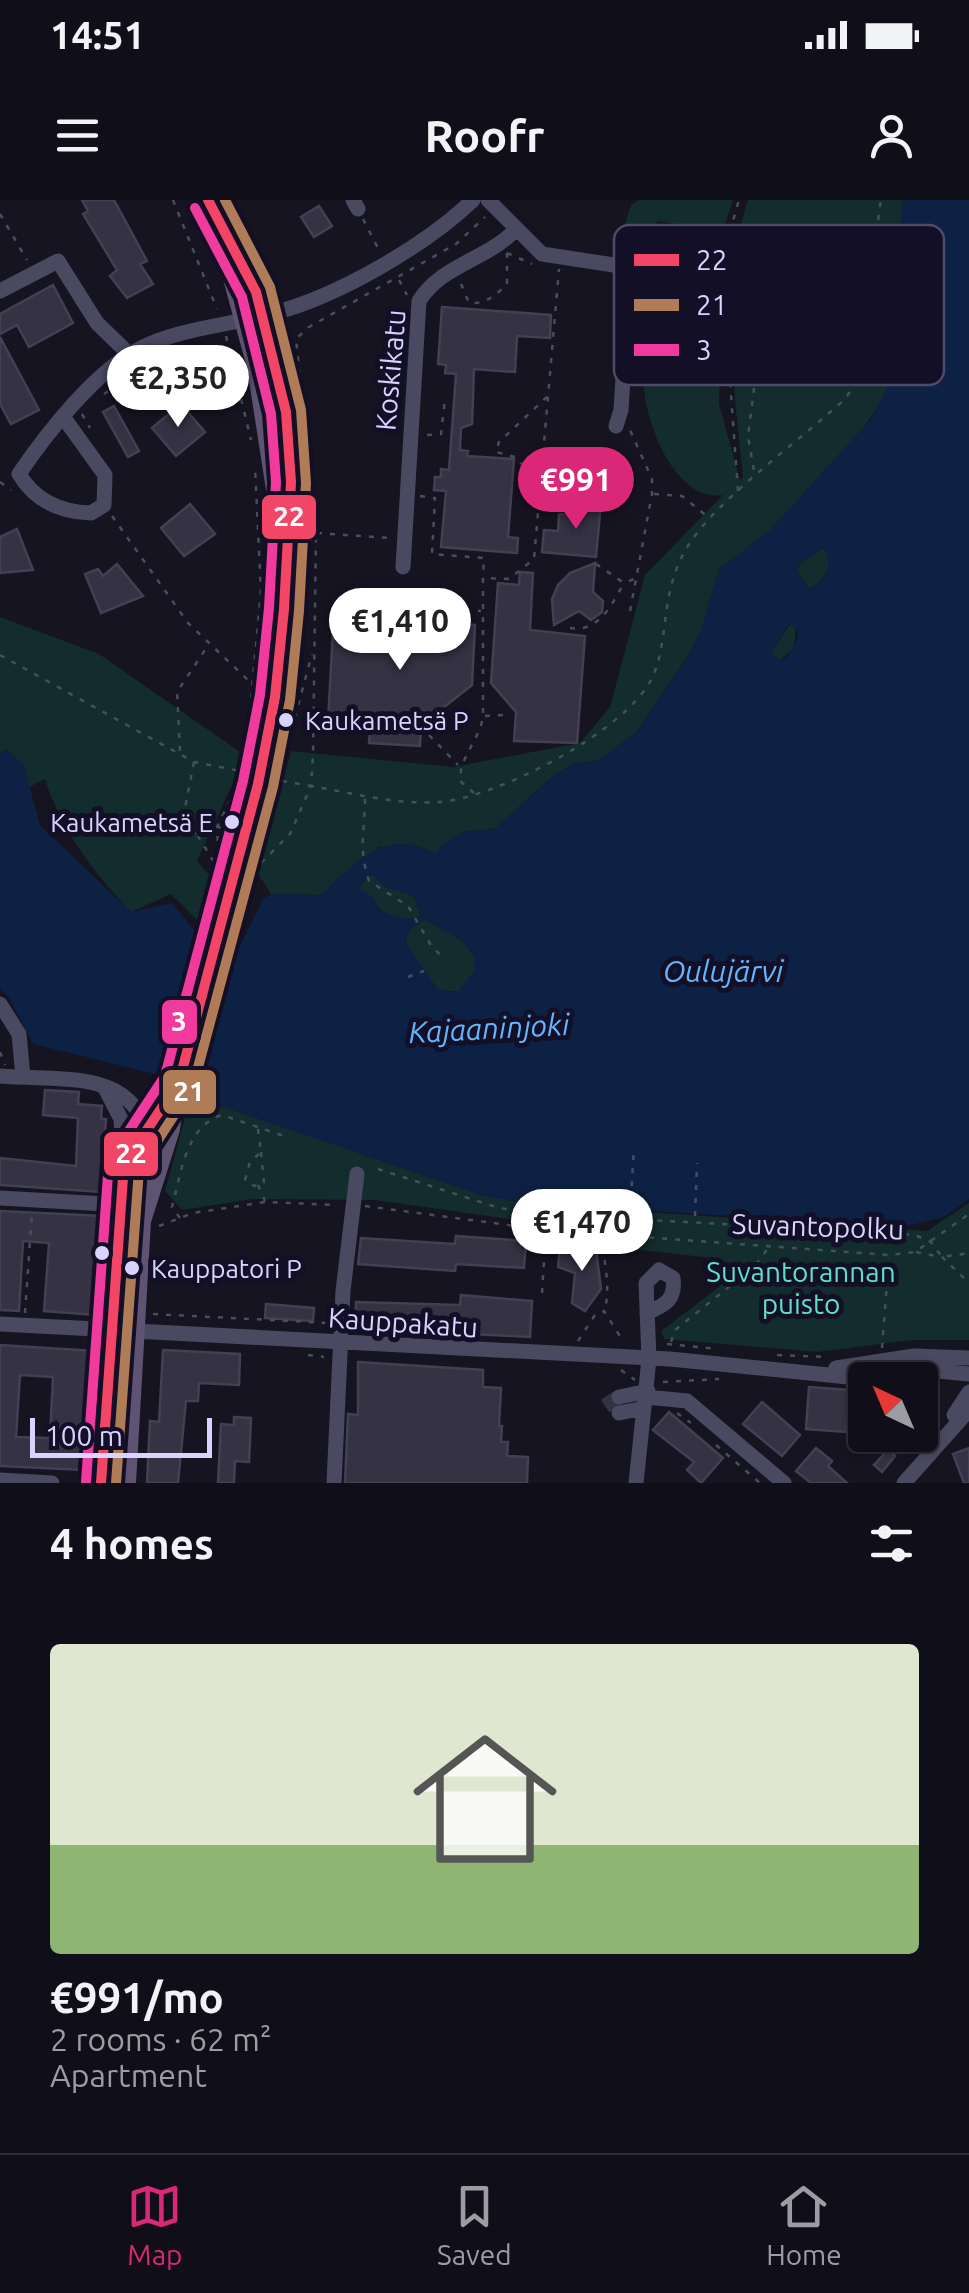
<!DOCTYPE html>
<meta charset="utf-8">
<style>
:root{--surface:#100f19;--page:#191822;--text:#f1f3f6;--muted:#9c9ca2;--line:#302f38;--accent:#db2777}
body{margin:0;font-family:Ubuntu,sans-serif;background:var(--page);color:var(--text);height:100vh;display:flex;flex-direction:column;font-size:38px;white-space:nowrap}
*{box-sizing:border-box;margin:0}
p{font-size:32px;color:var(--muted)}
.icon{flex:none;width:55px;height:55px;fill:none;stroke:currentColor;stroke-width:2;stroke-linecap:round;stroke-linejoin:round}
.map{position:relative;height:1283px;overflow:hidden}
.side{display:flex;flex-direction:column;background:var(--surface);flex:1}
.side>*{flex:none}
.needle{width:65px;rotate:316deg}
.tools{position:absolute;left:848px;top:1162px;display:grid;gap:20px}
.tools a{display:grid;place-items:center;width:90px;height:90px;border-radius:10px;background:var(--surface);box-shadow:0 2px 8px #0004,0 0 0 2px var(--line);font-size:50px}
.scale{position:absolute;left:30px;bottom:25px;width:182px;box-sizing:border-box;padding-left:10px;border:5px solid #d9d4ff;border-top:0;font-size:28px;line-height:35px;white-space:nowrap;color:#d9d4ff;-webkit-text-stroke:8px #130f26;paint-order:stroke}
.price{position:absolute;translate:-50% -85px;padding:0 22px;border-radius:35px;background:#fff;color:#222;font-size:32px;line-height:65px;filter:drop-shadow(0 2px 5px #0008)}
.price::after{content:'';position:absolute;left:50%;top:60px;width:30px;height:22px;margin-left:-15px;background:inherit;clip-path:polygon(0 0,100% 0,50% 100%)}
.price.on{background:var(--accent);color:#fff}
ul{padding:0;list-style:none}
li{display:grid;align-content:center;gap:20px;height:530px;padding:0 50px}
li+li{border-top:2px solid var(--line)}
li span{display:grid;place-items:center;height:310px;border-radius:10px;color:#555}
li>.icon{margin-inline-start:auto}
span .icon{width:180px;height:180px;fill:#fffc;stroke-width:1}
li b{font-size:42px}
h2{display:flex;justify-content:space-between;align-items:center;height:120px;padding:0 50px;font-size:42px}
.status{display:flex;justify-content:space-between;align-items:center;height:70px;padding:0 50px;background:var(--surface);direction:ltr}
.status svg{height:28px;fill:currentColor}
header{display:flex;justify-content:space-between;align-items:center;height:130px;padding:0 50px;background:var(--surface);font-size:45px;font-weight:700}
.dock{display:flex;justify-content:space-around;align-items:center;height:140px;border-top:2px solid var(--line);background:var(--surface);font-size:28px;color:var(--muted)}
.dock a{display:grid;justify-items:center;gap:5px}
.dock .on{color:var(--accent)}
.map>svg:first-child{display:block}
.green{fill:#132c2d}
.water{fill:#0d2144;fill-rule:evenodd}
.pier{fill:#161421}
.building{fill:#343243;stroke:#433f54;stroke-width:2.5;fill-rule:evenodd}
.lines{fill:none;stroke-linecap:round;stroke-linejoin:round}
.minor-tunnel{stroke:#333142;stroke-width:15;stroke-dasharray:15 8;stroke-linecap:butt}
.path{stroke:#44505f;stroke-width:2.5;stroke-dasharray:5 8;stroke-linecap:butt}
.minor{stroke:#4a4962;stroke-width:15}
.major{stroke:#5e5373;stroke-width:20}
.bus-1-casing{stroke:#130f26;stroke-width:18}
.bus-2-casing{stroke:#130f26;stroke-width:18}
.bus-3-casing{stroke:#130f26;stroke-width:18}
.bus-1{stroke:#f34667;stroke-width:10}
.bus-2{stroke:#b07c57;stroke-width:10}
.bus-3{stroke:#f13a9d;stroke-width:10}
.bus-dot{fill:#d9d4ff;stroke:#130f26;stroke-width:4}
.labels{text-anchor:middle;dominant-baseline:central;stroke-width:10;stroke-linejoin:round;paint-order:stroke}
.bus-label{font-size:26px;fill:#d9d4ff;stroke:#130f26;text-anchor:start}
.street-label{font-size:28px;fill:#d9d4ff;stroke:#130f26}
.park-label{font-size:28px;fill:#5fe0c0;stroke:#130f26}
.water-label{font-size:30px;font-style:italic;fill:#62b6ff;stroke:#130f26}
.key{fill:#130f26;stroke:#4e4a67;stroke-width:2.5}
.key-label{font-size:28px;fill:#d9d4ff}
.line-badge{stroke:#130f26;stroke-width:4}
.badge-label{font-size:28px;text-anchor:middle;font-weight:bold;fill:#fff}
</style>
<div class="status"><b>14:51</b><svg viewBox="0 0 49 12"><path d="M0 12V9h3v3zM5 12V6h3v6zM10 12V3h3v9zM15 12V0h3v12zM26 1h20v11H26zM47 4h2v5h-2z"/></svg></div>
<header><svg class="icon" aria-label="menu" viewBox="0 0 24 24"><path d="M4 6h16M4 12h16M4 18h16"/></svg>Roofr<svg class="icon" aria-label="person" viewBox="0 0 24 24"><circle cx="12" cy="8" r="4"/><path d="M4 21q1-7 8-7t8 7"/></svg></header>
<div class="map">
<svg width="969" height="1283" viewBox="0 0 969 1283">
<rect width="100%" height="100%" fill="#161421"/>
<path class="green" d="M639 0H733L723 32 719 204 740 280 743 277C734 187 719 88 748 0H903L899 45 907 65 905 96 915 121 885 197 862 230 770 331 719 370 701 431 687 458 635 534 597 561 574 564 554 575 495 629 466 631 436 654 379 647 321 695 271 694 257 672 291 551 453 567 580 543 610 507 645 375 723 295C677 303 646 226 644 187 643 159 646 129 650 101 664 77 685 85 701 49L694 27 658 21 644 33 637 52 622 32 631 5Z
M824 348C835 365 825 381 809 389L796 371 801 362Z
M0 417 99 454 240 552 232 585 197 661 214 681 201 724 171 694 131 712C94 673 61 630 45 579L29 587 8 550 0 553Z
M790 424 796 427 794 449 779 461 771 452Z
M372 674 384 686 414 696 421 716C395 728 373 706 358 687Z
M425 719 461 740 474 755V771L459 792 438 790 405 742 410 729Z
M197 887 203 897 216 904 482 995 528 1004 927 1031 969 1003V1140H912L817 1152 664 1139 661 1131 719 1087 712 1058 632 1049 545 1024 374 1000 253 999 182 1010 165 991 192 892Z"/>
<path class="water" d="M903 0H969V999L944 1017 907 1026 528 1004 482 995 216 904 203 897 195 884 33 844 10 799 0 789V553L8 550 24 566 40 625 131 712 171 703C189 719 198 742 218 753L240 746 263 699 271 694 321 695C355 664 384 625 436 654L442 645 466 631 495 629 554 575 574 564 597 561 635 534 687 458 701 431 719 369 770 330 872 218 903 157 915 121 905 96 907 65 899 45ZM823 348C835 365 825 381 809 389L796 371 801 362ZM789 424 796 427 798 437 787 458 779 460 771 452ZM372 674 385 687 413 696 421 716 410 720 381 712 374 698 358 687ZM425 719 461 740 474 755V771L459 792 438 790 405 742 410 729Z"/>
<path class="pier" d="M203 734 219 748 230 744 193 887 165 880Z"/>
<path class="building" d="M82 0H114L147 61 140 64 153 84 127 98 110 76 117 70 83 14 88 11Z
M319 6 332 26 314 37 301 17Z
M53 85 73 123 29 147 17 125 0 134V114Z
M442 107 551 115 550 138 517 136 515 172 474 169 472 224 461 228 460 250 468 251 467 256 514 259 508 337 518 338 517 353 441 347 446 291 434 290 435 277H441V269L449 270 456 174 445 173 446 165 438 164Z
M0 137 39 210 11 224 0 204Z
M181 204 205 232 176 256 152 228Z
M114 206 139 251 128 257 103 212Z
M581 300 601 302 596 357 542 352 544 330 558 331 559 314 579 315Z
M190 304 215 334 184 356 161 328Z
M17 329 33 370 0 373V337Z
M595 363 593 392 603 401 602 412 591 420 579 411 554 425 552 399 558 385 570 373Z
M117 364 143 396 101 413 85 374 98 369 103 376Z
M520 372 533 373 530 430 585 436 577 543 514 541 516 512 491 483 498 383 519 385Z
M432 396 446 397 445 423 475 425 472 485 439 511 440 528 421 527 420 546 369 543 370 532 350 531V523L328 522 333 430 358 431V415L416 418Z
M45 890 79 892 78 904 102 906 101 919H106L101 992 0 985V958L76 966 78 918 43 915Z
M0 1011 102 1016 96 1115 44 1111 49 1043 23 1041 19 1111 0 1110Z
M456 1036 526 1041 524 1068 456 1064 455 1071 358 1064 361 1038 455 1044Z
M560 1047 596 1049 601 1089 585 1111 572 1103 575 1073 558 1067Z
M461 1095 532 1101 530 1137 355 1128 356 1102 460 1105Z
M266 1104 314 1108 313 1121 265 1118Z
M0 1145 94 1151 84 1270 0 1266ZM20 1175 53 1177 50 1238 16 1237Z
M163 1150 240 1154 239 1185 199 1183 198 1201H186L178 1283H147L150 1221 159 1222Z
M358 1162 483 1170V1187L501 1188 499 1226H502L501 1242H508L507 1256 528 1257 527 1283H345L348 1214 358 1215Z
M809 1187 849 1190 846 1232 806 1229Z
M762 1202 800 1235 782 1256 743 1224Z
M669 1212 723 1258 701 1283 687 1270 694 1262 653 1230Z
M234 1217 251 1218 249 1262 235 1261 234 1283H218L221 1224 234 1225Z
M816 1248 832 1261 828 1266 847 1283H811L796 1271Z
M969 1248V1283H964L953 1254Z
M888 1250 895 1256 882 1272 874 1265Z"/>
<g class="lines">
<path class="minor-tunnel" d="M605 1206 619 1197"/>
<path class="path" d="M173 0 217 109
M0 14 27 60
M363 19 380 52
M507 53 532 64
M399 80 407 95
M461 84 469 103C486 104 495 96 507 84V53
M726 102 737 121 754 189 748 236 755 277
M226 136 251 240
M104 194C134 174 194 140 231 155
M82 214 90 228
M427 235 441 234 445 199
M0 282 11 290
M542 285 515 257 496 252 499 242 549 195
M738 291 724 98 728 38 739 0
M654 294 682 296 708 317
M420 296 435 298 432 354 484 358 483 376
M112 316 188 423 250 482
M317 333 389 338
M596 364 624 383 634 379
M452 409 481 411
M630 411 652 294V279L630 230
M570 428C599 433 612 404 624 383
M0 455 194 562 240 571
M485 516 503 515
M429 535 458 565
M180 551 177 492 209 444
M194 562 184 613 217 667
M245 563 261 392 255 267
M282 581 311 586 313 555 316 333 296 139 309 127 456 44 485 17
M474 593 460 581C459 557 480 540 483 516V378L509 379 534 359 559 69
M365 599C365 631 358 648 369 681L408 706 432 747 445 759
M193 632 201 636 217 627 229 628
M219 667 217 627 242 576
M254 668 312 454
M252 672 290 634 311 586C353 593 395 605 439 602 496 598 623 533 651 480 670 443 659 395 686 349 713 302 802 239 846 198 893 122 867 78 881 0
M408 777 424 771
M0 852 5 865
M258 929 261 952 250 962 245 980 254 986 264 983 261 952
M378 969 499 1008 545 1014 915 1035 931 1042 942 1057 969 1053
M258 985 265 1001
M365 1006 546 1030 889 1055 915 1052 969 1014
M630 1012 634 948
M695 1016 697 963
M180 1018 172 1007C181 975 185 926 222 915L287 937
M159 1026 193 1013 265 1002 337 1005
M602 1034C603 1062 611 1082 605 1109
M916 1052 942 1057 969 1083
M542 1093 546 1030
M25 1113 32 1012
M153 1114 329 1123
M578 1141 595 1115 604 1111 623 1141
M671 1142 675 1130 755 1066 768 1048
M667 1144 719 1149
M882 1148 889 1057
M308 1155 324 1157
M777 1155 829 1157
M621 1170 635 1180
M663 1182 719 1179
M677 1213 691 1223
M716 1245 760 1283"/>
<path class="minor" d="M353 0 358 9
M488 0 542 54 614 65 625 71 668 51
M0 91 58 61 97 123 131 156
M616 226 621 210 628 97 625 71
M19 274C46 234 96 170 141 148 181 128 231 125 274 113 338 96 425 46 473 0
M19 274C35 301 61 312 91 313L104 305 105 275 64 218
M403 367 419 101C442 64 488 60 516 29
M0 804 19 834 23 877
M0 876C81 882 139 866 158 963
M105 888 121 919 124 964
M0 998 106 1004 148 997
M0 1124 670 1159 858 1178 918 1169 969 1174
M836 1168 914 1156 969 1158
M619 1197 648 1191
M647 1197 687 1201 784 1283
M619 1213 644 1208
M954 1215 969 1192
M0 1280 52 1283
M334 1283 343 1091 357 974
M636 1283 649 1159 646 1083 659 1070 673 1078C676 1100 665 1105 647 1113
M904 1283 969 1210"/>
<path class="major" d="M223 41 257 167 280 315
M101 1283 124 964 179 882 258 584 275 497 284 409 291 282 286 212 256 92 238 50 208 0
M126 1283 141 1021 170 929 176 888"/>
<g class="bus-1-casing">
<path id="bus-1" d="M101 1283 124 964 179 882 258 584 275 497 284 409 291 282 286 212 256 92 208 0"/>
</g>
<g class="bus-2-casing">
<path id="bus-2" d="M116 1283 139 969 193 886 273 587 290 500 299 411 306 283 301 210 270 87 225 0"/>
</g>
<g class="bus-3-casing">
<path id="bus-3" d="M86 1282 109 961 165 876 243 581 260 495 269 408 276 282 271 214 242 97 195 8"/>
</g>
<use href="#bus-1" class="bus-1"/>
<use href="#bus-2" class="bus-2"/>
<use href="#bus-3" class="bus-3"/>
</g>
<g class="bus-dot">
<circle cx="286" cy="520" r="9"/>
<circle cx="232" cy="622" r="9"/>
<circle cx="102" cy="1053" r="9"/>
<circle cx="132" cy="1068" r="9"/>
</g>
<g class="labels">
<g class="bus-label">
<text x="305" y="520">Kaukametsä P</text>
<text x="213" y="622" text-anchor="end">Kaukametsä E</text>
<text x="151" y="1068">Kauppatori P</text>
</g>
<g class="street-label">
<text transform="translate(390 170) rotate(-85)">Koskikatu</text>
<text transform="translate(818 1026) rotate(2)">Suvantopolku</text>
<text transform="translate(403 1122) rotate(4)">Kauppakatu</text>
</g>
<g class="park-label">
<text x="801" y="1071">Suvantorannan<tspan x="801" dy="32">puisto</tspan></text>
</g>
<g class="water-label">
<text x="723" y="771">Oulujärvi</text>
<text transform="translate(489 828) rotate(-3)">Kajaaninjoki</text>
</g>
</g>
<rect x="614" y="25" width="330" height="160" rx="15" class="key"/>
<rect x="634" y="54" width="45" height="12" fill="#f34667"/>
<rect x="634" y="99" width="45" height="12" fill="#b07c57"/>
<rect x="634" y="144" width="45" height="12" fill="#f13a9d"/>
<g class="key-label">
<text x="696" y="70">22</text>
<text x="696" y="115">21</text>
<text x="696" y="160">3</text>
</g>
<g class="line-badge">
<rect x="260" y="293" width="58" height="48" rx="10" fill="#f34667"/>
<rect x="160" y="798" width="39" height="48" rx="10" fill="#f13a9d"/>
<rect x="161" y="868" width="57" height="48" rx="10" fill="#b07c57"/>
<rect x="102" y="930" width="58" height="48" rx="10" fill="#f34667"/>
</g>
<g class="badge-label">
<text x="289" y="326">22</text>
<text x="179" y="831">3</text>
<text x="189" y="901">21</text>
<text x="131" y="963">22</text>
</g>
</svg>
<div class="tools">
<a><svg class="needle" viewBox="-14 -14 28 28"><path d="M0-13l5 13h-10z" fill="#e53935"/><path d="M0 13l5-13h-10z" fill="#9c9ca2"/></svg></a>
</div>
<div class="scale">100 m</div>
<b class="price" style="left:178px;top:230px">€2,350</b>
<b class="price on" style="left:576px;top:332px">€991</b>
<b class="price" style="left:400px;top:473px">€1,410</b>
<b class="price" style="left:582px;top:1074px">€1,470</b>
</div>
<section class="side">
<h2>4 homes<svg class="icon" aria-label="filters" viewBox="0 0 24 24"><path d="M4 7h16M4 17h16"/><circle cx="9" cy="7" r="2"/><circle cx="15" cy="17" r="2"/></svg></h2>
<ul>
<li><span style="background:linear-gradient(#dfe7d0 65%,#8fb573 0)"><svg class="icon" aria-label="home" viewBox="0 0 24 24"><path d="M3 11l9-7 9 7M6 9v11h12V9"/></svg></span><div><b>€991/mo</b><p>2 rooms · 62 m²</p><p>Apartment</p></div></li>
</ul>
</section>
<nav class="dock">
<a class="on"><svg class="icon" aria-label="map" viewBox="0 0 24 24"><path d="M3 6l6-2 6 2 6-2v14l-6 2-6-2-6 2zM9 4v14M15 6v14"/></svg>Map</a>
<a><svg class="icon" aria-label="saved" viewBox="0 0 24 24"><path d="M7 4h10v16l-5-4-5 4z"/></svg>Saved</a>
<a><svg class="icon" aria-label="home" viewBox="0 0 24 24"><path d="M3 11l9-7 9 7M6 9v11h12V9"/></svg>Home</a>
</nav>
